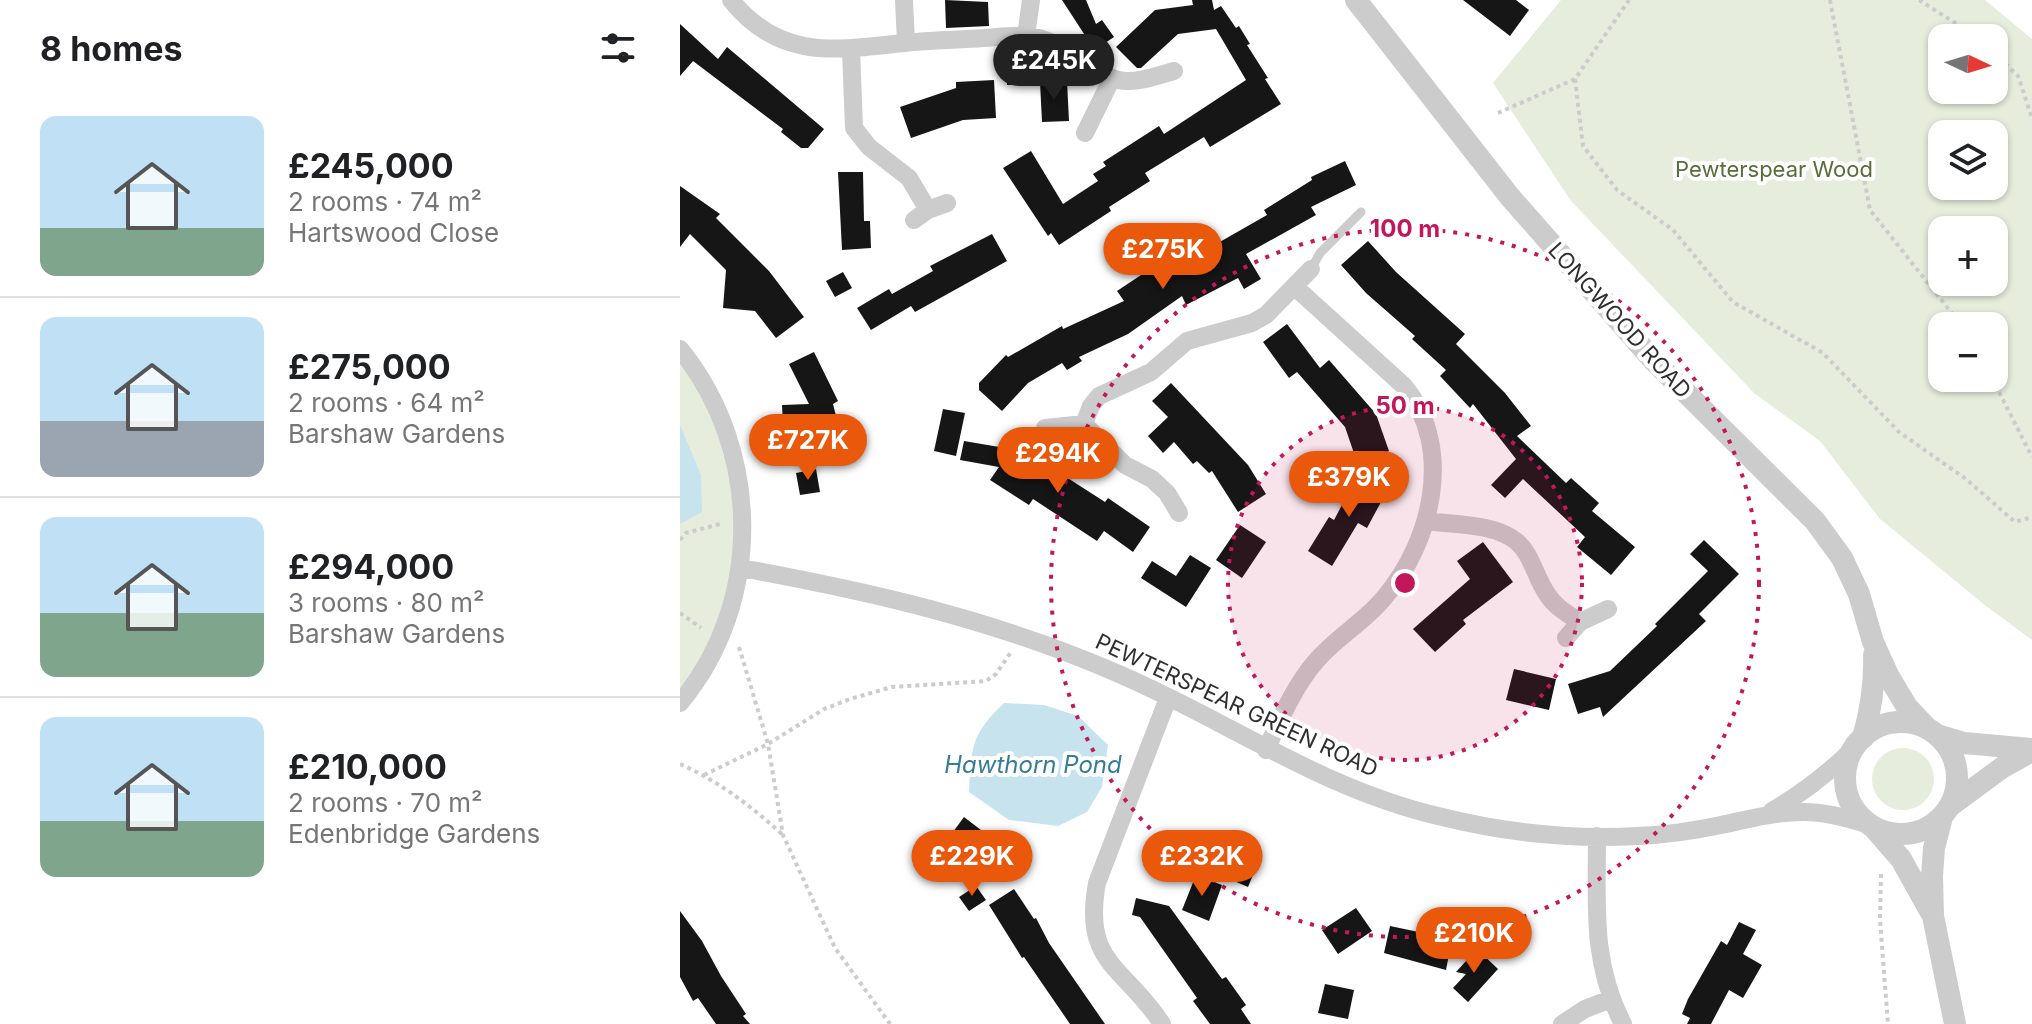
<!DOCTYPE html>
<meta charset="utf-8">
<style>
:root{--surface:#fff;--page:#f6f6f6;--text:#202124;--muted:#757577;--line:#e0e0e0;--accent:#ea580c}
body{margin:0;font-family:Inter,sans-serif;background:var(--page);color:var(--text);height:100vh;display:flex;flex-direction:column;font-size:30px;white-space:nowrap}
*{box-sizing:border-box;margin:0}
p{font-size:26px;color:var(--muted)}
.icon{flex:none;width:44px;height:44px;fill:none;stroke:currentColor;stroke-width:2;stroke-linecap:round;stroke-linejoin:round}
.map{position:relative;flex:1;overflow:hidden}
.drawer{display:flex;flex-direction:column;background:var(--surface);width:680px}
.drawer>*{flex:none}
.needle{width:52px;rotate:94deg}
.controls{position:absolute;left:1248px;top:24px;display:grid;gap:16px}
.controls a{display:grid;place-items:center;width:80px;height:80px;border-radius:16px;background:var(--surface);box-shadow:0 2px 6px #0004;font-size:40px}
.price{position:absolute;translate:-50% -68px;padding:0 18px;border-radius:28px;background:var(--accent);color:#fff;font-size:26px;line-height:52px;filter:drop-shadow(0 2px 4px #0008)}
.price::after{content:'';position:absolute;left:50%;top:48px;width:24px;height:18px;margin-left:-12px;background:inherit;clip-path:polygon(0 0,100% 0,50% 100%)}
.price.current{background:#222;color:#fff}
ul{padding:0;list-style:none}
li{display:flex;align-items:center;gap:24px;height:200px;padding:0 40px}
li+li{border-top:2px solid var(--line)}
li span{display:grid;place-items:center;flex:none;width:224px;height:160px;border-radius:16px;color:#555}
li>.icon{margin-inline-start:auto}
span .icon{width:96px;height:96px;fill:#fffc;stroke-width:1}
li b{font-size:34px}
h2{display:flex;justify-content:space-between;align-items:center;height:96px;padding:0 40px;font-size:34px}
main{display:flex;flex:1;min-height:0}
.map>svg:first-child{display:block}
.green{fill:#e7eddc;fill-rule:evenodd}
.water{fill:#c7e3ee}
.building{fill:#161616}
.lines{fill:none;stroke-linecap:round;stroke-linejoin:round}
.path{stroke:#ccc;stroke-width:4;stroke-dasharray:4 4;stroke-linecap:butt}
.service{stroke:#ccc;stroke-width:9}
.minor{stroke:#ccc;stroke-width:18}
.tertiary{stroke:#ccc;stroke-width:22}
.ring{fill:none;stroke:#c2185b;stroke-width:4;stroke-dasharray:4 8}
.labels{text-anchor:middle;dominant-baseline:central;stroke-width:8;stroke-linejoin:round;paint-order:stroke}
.park-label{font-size:22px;fill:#586d3a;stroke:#fff}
.street-label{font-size:22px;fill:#2f2f2f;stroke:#fff}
.water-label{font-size:24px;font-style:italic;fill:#387d96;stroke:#fff}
.centre{fill:#c2185b;stroke:#fff;stroke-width:4}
.ring-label{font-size:24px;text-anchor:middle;font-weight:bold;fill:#c2185b;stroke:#fff;stroke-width:8;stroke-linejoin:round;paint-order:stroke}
</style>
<main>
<section class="drawer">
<h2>8 homes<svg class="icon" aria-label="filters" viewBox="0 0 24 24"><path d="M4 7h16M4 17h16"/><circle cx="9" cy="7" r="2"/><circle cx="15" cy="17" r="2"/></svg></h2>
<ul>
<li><span style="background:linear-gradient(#bfe0f5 70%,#7fa58c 0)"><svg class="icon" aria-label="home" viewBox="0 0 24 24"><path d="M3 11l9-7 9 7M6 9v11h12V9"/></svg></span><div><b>£245,000</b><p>2 rooms · 74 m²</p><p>Hartswood Close</p></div></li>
<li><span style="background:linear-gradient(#bfe0f5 65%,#9aa5b1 0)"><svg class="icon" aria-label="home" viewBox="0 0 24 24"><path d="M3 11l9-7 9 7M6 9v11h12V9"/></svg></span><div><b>£275,000</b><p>2 rooms · 64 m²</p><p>Barshaw Gardens</p></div></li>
<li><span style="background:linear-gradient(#bfe0f5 60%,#7fa58c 0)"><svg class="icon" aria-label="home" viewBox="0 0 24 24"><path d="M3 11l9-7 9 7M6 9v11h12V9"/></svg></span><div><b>£294,000</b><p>3 rooms · 80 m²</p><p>Barshaw Gardens</p></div></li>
<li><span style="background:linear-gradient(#bfe0f5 65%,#7fa58c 0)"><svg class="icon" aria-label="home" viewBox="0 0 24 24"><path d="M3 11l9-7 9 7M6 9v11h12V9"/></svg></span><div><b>£210,000</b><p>2 rooms · 70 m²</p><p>Edenbridge Gardens</p></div></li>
</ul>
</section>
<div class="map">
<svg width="1352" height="1024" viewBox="0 0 1352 1024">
<rect width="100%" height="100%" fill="#fff"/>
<path class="green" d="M881 0H1305L1352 39V640L1306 606 1200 519 1140 441 1074 393 891 201 813 83ZM1314 38V90H1262V38ZM1314 134V186H1262V134ZM1262 230H1314V282H1262ZM1262 326H1314V378H1262Z
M0 355 29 400 59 495 62 569 0 703Z
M1192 779a31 31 0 1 1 62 0a31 31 0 1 1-62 0Z"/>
<path class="water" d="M0 425 21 475 22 512 0 524Z
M324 703 364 705 398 716 428 745 422 787 407 812 378 826 329 820 289 792C291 749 291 734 324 703Z"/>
<path class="building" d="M265 0 308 2 309 26 266 28Z
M382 0H406L416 24 422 20 434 37 425 43 429 52 419 57Z
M512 0H532L534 10 541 6 556 28 559 26 570 44 567 45 588 78 585 79 601 104 530 147 524 137 465 173 470 181 429 207 431 211 379 245 371 233 368 236 323 168 351 151 383 204 418 181 413 174 426 166 423 162 479 126 484 134 566 80 536 29 498 34 461 68H457L436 47 475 10 513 5Z
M783 0H836L849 10 830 36Z
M0 24 38 59 47 47 144 129 128 148H121L101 132 103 129 13 61 0 76Z
M326 65H346V84L327 85Z
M314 80 316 118 283 120 231 138 220 107 276 88V82Z
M387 81 389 121 362 122 360 82Z
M665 161 676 185 631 207 636 215 566 254 581 279 564 289 558 278 506 305 502 296 448 334 399 357 402 361 387 370 382 363 348 383 322 411 299 390V383L326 355 328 357 382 326 383 329 444 301 437 291 470 269 476 278 539 246 538 243 587 215 584 210 632 180 631 177Z
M158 172H183L184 221H190L191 248 162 250Z
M0 186 40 214 36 218 89 271 124 317 96 338 75 311 43 308 46 270 10 234 0 247Z
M312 234 327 261 235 312 231 306 191 330 177 308 209 289 212 294 253 271 250 266Z
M688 241 716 272 785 334 776 344 825 393 851 426 837 436 886 483 891 478 919 503 912 511 955 547 931 575 897 547 905 537 843 479 825 498 811 485 836 459 793 404 790 408 760 376 766 370 732 339 735 336 686 293 661 265Z
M163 272 172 288 155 297 146 281Z
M607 324 640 368 649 360 696 414 709 451 677 462 665 427 617 372 609 378 583 342Z
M134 352 158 401 153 404 166 456 136 463 126 424 103 425 102 405 129 404 109 364Z
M491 383 568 465 586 494 558 512 532 471 529 473 517 461 513 464 494 442 483 453 468 436 488 417 472 401Z
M263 409 285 413 276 456 254 451Z
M284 441 331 449 380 481 383 475 425 502 428 498 470 527 453 552 424 531 417 541 353 499 349 505 310 480 319 467 280 460Z
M136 469 140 492 120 495 116 473Z
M679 473 708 489 687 528 678 523 652 566 628 551 649 517 654 520Z
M560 525 586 542 562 578 536 560Z
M1024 540 1059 574 1019 614 1026 621 923 717 920 707 898 714 888 684 930 671 977 626 975 624 1028 571 1010 554Z
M803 542 833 582 783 620 786 624 755 652 733 629 790 579 777 561Z
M510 555 531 568 506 607 461 578 472 561 496 576Z
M834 669 876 679 869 710 826 700Z
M284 817 310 837 286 871 259 851Z
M548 838 582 853 568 887 533 872Z
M516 875 542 885 529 921 502 910Z
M296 886 306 900 289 911 279 897Z
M334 889 354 919 356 918 369 943 425 1024H390L344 957 342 958 309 905Z
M456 898 489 906 542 979 546 977 566 1005 561 1009 571 1024H530L513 1001 517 998 460 917 452 915Z
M676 908 692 931 658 954 642 930Z
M0 911 22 941 41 976 66 1014 63 1016 70 1024H36L18 998 13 1001 0 977Z
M1059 922 1076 930 1063 954 1082 965 1063 998 1049 990 1031 1024H1007L1010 1018 1002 1014 1008 999 1041 941 1047 945Z
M710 926 772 939 766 970 704 953Z
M797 949 818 969 788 1002 773 988 786 974 776 972Z
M645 984 674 990 668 1019 638 1013Z"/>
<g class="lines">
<path class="path" d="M1150 0 1190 210 1282 326
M1239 0 1299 38
M1314 52 1338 76 1352 118
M895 79 903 146 937 190 993 230 1053 302 1143 353 1219 432 1286 479 1335 522 1352 517
M818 113 895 79 949 0
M1312 378 1352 457
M0 540 6 533 43 523
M0 613 21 628
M59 647 88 744 103 835 155 948 210 1024
M0 764C40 782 71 806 103 835
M24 775 88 744 144 709 170 699 212 687 306 681 316 674 331 652
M1201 874 1200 920 1208 1024"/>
<path class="service" d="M631 269 640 253 681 212"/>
<path class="minor" d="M51 0C100 61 156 50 224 43 251 40 277 40 304 38 318 37 333 35 347 36 384 38 418 81 446 81 461 82 479 75 494 71
M224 0 226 43
M346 36 351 0
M171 50 174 128 189 147 229 178 248 210
M405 133 432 78
M234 220 248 210 267 203
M0 349C82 450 84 602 0 703
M365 428 404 424
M499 513 487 493 472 479 445 465 404 424 411 406 419 396 471 372 507 341 572 323 586 315 631 269
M746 521C774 525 813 523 836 541 852 554 855 577 867 594 875 607 888 614 900 622
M61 568C193 592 315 620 439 674 548 721 640 788 758 816 822 832 892 840 957 836 985 835 1013 831 1041 825 1069 819 1095 812 1124 812 1147 812 1168 818 1189 825
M886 638 900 622 928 609
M586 750C601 718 614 686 637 660 657 637 684 622 704 598 752 542 775 447 724 386L615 287
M1092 811C1124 792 1149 773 1175 747
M917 836C917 904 911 962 943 1024
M482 1024C445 966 402 965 417 883L488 698
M882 1024 905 1009 931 999"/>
<path class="tertiary" d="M676 0 830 197 925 305 974 361 1135 521 1162 558 1179 594 1193 642 1209 677 1227 707 1247 728
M1165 778a56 56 0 1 1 112 0a56 56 0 1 1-112 0Z
M1257 735 1284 743 1352 749
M1183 738C1191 710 1195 684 1194 655
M1270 806 1323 767 1352 751
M1262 817 1254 848 1252 876 1253 916 1275 1024
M1194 828 1221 859 1250 911"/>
</g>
<circle cx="725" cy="583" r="177" fill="#c2185b" fill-opacity=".12"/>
<g class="ring">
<circle cx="725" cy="583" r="177"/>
<circle cx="725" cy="583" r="354"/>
</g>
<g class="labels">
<g class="park-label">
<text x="1094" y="169">Pewterspear Wood</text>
</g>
<g class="street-label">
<text transform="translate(940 320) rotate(48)">LONGWOOD ROAD</text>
<text transform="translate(557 705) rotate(25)">PEWTERSPEAR GREEN ROAD</text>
</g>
<g class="water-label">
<text x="353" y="764">Hawthorn Pond</text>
</g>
</g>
<circle cx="725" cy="583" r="12" class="centre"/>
<g class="ring-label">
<text x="725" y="237">100 m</text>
<text x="725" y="414">50 m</text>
</g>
</svg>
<div class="controls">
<a><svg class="needle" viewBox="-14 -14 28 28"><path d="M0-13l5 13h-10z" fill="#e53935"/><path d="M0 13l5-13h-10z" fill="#757577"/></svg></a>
<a><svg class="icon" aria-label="layers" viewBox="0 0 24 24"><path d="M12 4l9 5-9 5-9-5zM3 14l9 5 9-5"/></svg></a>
<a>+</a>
<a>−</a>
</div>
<b class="price current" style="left:374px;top:102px">£245K</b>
<b class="price" style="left:483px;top:291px">£275K</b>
<b class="price" style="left:128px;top:482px">£727K</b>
<b class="price" style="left:378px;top:495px">£294K</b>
<b class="price" style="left:669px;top:519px">£379K</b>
<b class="price" style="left:292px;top:898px">£229K</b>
<b class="price" style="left:522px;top:898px">£232K</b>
<b class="price" style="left:794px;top:975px">£210K</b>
</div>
</main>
